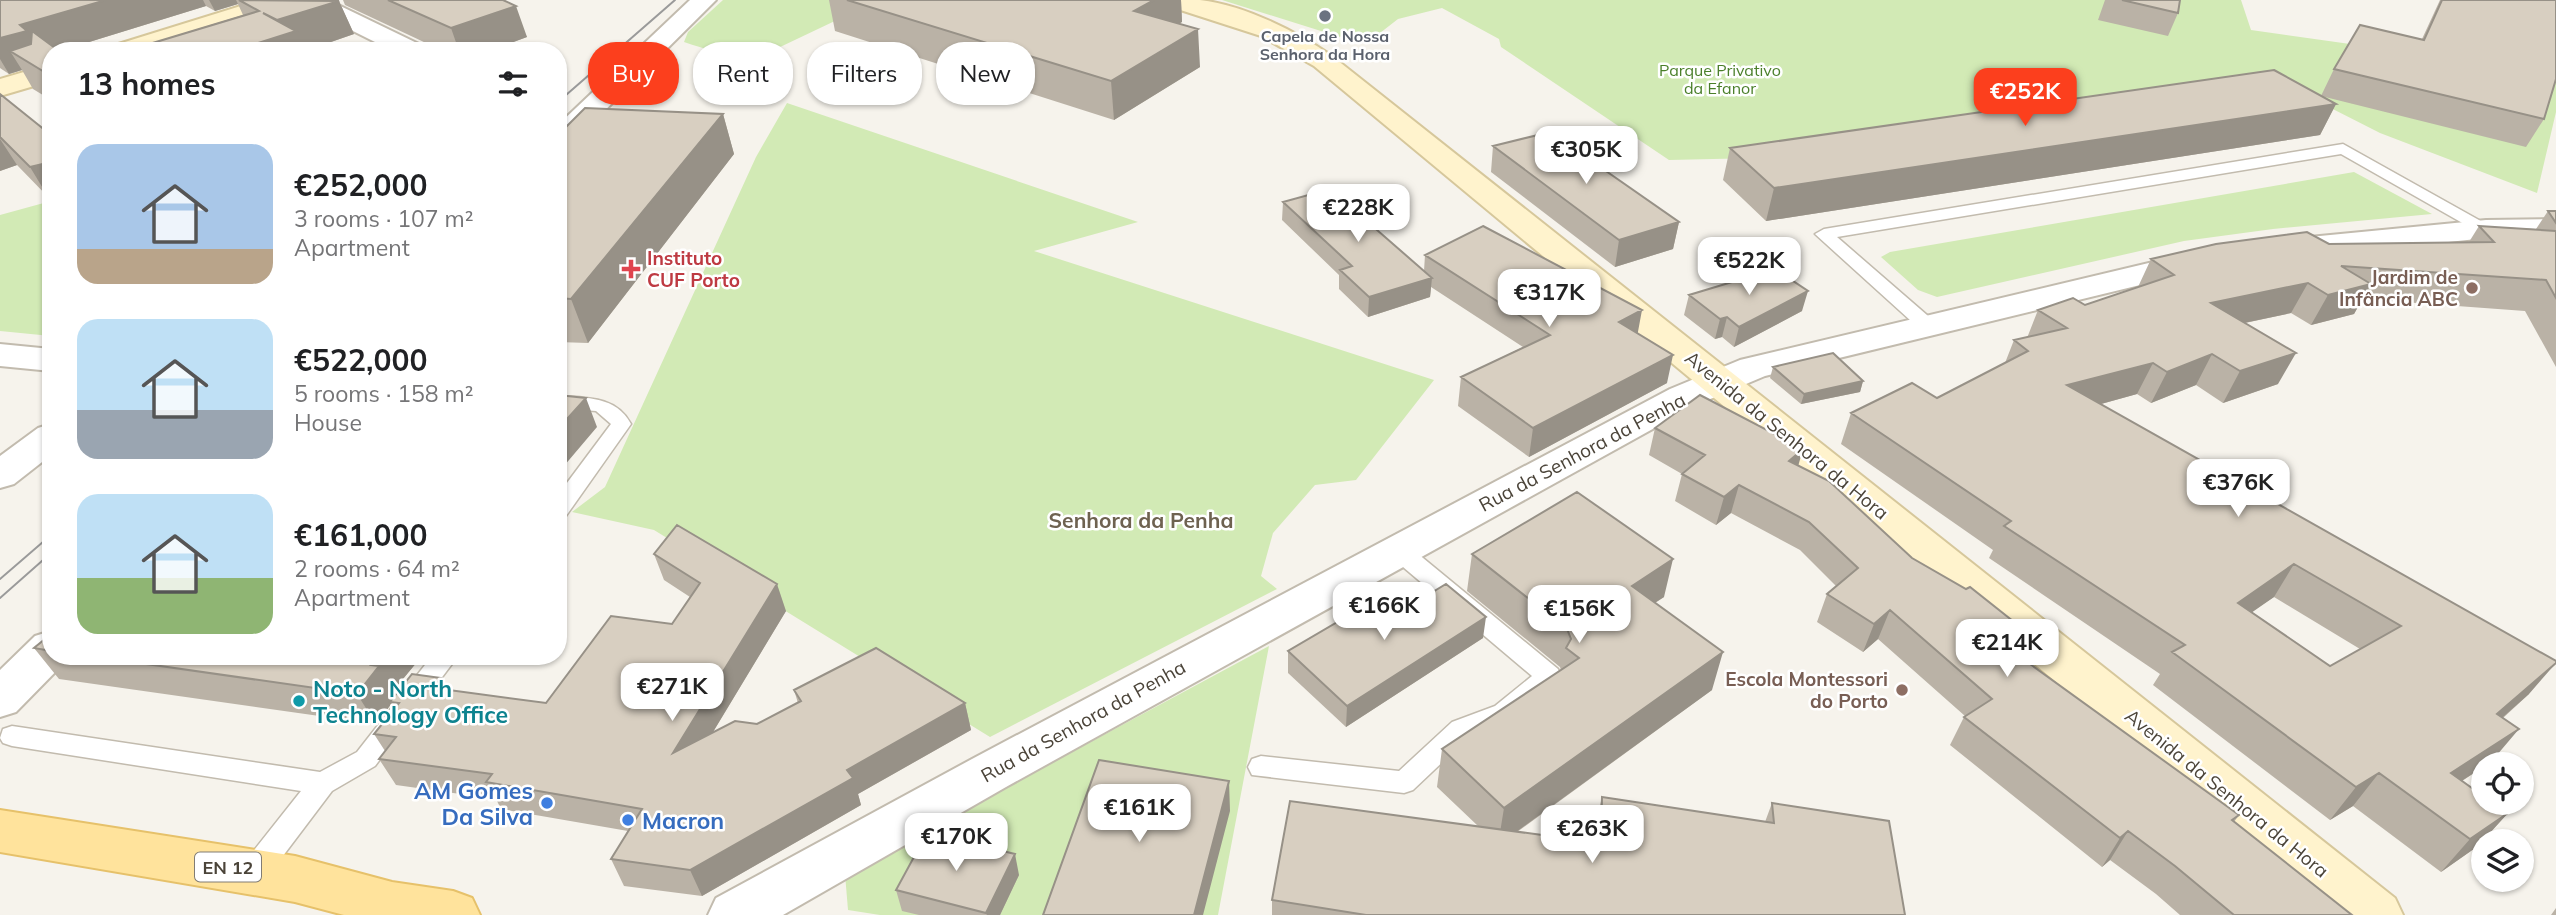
<!DOCTYPE html>
<meta charset="utf-8">
<style>
:root{--surface:#fff;--page:#f2f2f2;--text:#202124;--muted:#757577;--accent:#fc3f1d}
body{margin:0;font-family:Mulish,sans-serif;background:var(--page);color:var(--text);height:100vh;display:flex;flex-direction:column;font-size:26px;white-space:nowrap}
*{box-sizing:border-box;margin:0}
p{font-size:23px;color:var(--muted)}
.icon{flex:none;width:38px;height:38px;fill:none;stroke:currentColor;stroke-width:2;stroke-linecap:round;stroke-linejoin:round}
.map{position:relative;flex:1;overflow:hidden}
.side{position:absolute;left:42px;top:42px;width:525px;height:623px;display:flex;flex-direction:column;background:var(--surface);border-radius:28px;box-shadow:0 2px 5px #0004}
.side>*{flex:none}
.hud{position:absolute;left:588px;top:42px;width:665px;height:63px;display:flex;gap:14px}
.controls{position:absolute;left:2471px;top:752px;display:grid;gap:14px}
.controls a{display:grid;place-items:center;width:63px;height:63px;border-radius:50%;background:var(--surface);box-shadow:0 2px 5px #0004;font-size:35px}
.price{position:absolute;translate:-50% -60px;padding:0 16px;border-radius:14px;background:#fff;color:#222;font-size:23px;line-height:46px;filter:drop-shadow(0 2px 4px #0008)}
.price::after{content:'';position:absolute;left:50%;top:42px;width:21px;height:16px;margin-left:-10px;background:inherit;clip-path:polygon(0 0,100% 0,50% 100%)}
.price.selected{background:var(--accent);color:#fff}
ul{padding:0;list-style:none}
li{display:flex;align-items:center;gap:21px;height:175px;padding:0 35px}
li span{display:grid;place-items:center;flex:none;width:196px;height:140px;border-radius:21px;color:#555}
li>.icon{margin-inline-start:auto}
span .icon{width:84px;height:84px;fill:#fffc;stroke-width:1}
li b{font-size:30px}
h2{display:flex;justify-content:space-between;align-items:center;height:84px;padding:0 35px;font-size:30px}
.chip{padding:0 24px;border-radius:28px;background:var(--surface);box-shadow:0 2px 5px #0004;font-size:24px;line-height:63px}
.chip.selected{background:var(--accent);color:#fff}
.map>svg:first-child{display:block}
.green{fill:#d2eab5}
.lines{fill:none;stroke-linecap:round;stroke-linejoin:round}
.service-casing{stroke:#c2bbae;stroke-width:3}
.minor-casing{stroke:#c2bbae;stroke-width:4}
.tertiary-casing{stroke:#c2bbae;stroke-width:4}
.secondary-casing{stroke:#d6c79b;stroke-width:4}
.primary-casing{stroke:#e6c16a;stroke-width:4}
.service{fill:#fff;fill-rule:evenodd}
.minor{fill:#fff;fill-rule:evenodd}
.tertiary{fill:#fff;fill-rule:evenodd}
.secondary{fill:#fff3cd;fill-rule:evenodd}
.primary{fill:#ffe39c;fill-rule:evenodd}
.tram{stroke:#9a9a9a;stroke-width:2}
.wall{fill:#bab2a6;fill-rule:evenodd}
.shaded-wall{fill:#979187}
.building{fill:#d8cfc1;stroke:#979187;stroke-width:2;fill-rule:evenodd}
.worship-dot{fill:#6b7280;stroke:#fff;stroke-width:2.5}
.health-dot{fill:#e0444e;stroke:#fff;stroke-width:2.5}
.education-dot{fill:#8d6e63;stroke:#fff;stroke-width:2.5}
.culture-dot{fill:#0f9aa8;stroke:#fff;stroke-width:2.5}
.shop-dot{fill:#3f7fe0;stroke:#fff;stroke-width:2.5}
.labels{text-anchor:middle;dominant-baseline:central;stroke-width:5;stroke-linejoin:round;paint-order:stroke}
.far-worship-label{font-size:16px;font-weight:bold;fill:#5b616d;stroke:#fff}
.far-park-label{font-size:16px;fill:#4a7f2a;stroke:#fff}
.shield{fill:#fff;stroke:#817c74;stroke-width:2}
.shield-label{font-size:18px;font-weight:bold;fill:#4b4439}
.health-label{font-size:19px;font-weight:bold;fill:#be3a42;stroke:#fff;text-anchor:start}
.education-label{font-size:19px;font-weight:bold;fill:#785e54;stroke:#fff;text-anchor:end}
.street-label{font-size:19px;fill:#4b4439;stroke:#fff}
.neighbourhood-label{font-size:21px;font-weight:bold;fill:#6e6250;stroke:#fff}
.near-culture-label{font-size:23px;font-weight:bold;fill:#0d838f;stroke:#fff;text-anchor:start}
.near-shop-label{font-size:23px;font-weight:bold;fill:#366cbe;stroke:#fff;text-anchor:end}
</style>
<div class="map">
<svg width="2556" height="915" viewBox="0 0 2556 915">
<rect width="100%" height="100%" fill="#f6f3ec"/>
<path class="green" d="M723 0H879L778 48C740 60 720 54 684 42L688 32Z
M1222 0H2241L2251 30 2556 73V112L2537 193 2380 133 2270 77 1807 157 1669 160 1501 47 1499 39 1442 8 1398 19 1371 40 1345 33 1340 37Z
M787 103 1138 222 1034 251 1434 380 1356 480 1315 485 1273 533 1261 576 1277 589 990 737 654 530 572 512 605 487 756 157Z
M2354 172 2432 214 2273 229 2184 241 1937 297 1918 290 1881 257 1890 252Z
M51 201V336L0 331V215Z
M1269 646 1218 915H880L848 910 845 874Z"/>
<g class="lines">
<g class="service-casing">
<path id="service" d="M2343 144 2495 229 2492 233H2480L2341 154 1837 237 1935 322 1937 326 1928 332 1921 330 1815 234 1824 229Z
M558 396C587 398 616 396 631 424L566 516 558 518V495L611 424 596 411 558 408Z
M1398 542 1406 544 1558 669 1561 676 1558 683 1513 720 1470 736 1413 790 1404 793 1252 775 1248 767 1252 759 1261 756 1399 771 1452 722 1495 706 1532 676 1390 556 1387 550 1390 544Z
M432 656H458L375 766 332 791 264 881 254 884 244 881 240 872 244 863 301 791 12 746 3 743 0 738 3 729 12 726 320 772 357 752Z"/>
</g>
<g class="minor-casing">
<path id="minor" d="M310 0H328L423 46 427 51H393L311 10 307 5Z
M0 344 51 349V371L0 366Z
M51 424V455L14 484 0 488V456L38 428Z"/>
</g>
<g class="tertiary-casing">
<path id="tertiary" d="M690 0H716L568 147 558 149V125Z
M2556 219V237L2486 238 2279 260 2268 257 2263 250 2268 243 2279 240 2486 220Z
M2195 252 2206 255 2211 262 2206 269 1765 376 1696 405 1006 787 783 915H708L716 898 972 759 1670 389 1740 360Z
M51 631V656H69L67 660 16 712 0 717V670L35 636Z"/>
</g>
<g class="secondary-casing">
<path id="secondary" d="M260 0H297L293 5 148 51H108L112 46Z
M1161 0C1174 0 1187 0 1200 0 1244 5 1296 31 1332 56L2395 898 2403 915H2337L1314 66 1261 36 1165 5Z
M51 64V81L0 96V79Z"/>
</g>
<g class="primary-casing">
<path id="primary" d="M0 810 295 856 392 882 453 891 472 898 480 915H344L295 902 0 852Z"/>
</g>
<use href="#service" class="service"/>
<use href="#minor" class="minor"/>
<use href="#tertiary" class="tertiary"/>
<use href="#secondary" class="secondary"/>
<use href="#primary" class="primary"/>
<path class="tram" d="M558 102 675 0
M0 579 51 535
M0 598 51 553"/>
</g>
<path class="wall" d="M0 0H338L339 1 354 34 305 51H126L243 15 238 4 215 11 206 6 60 51H51V100L33 89 22 70 9 74 0 68Z
M343 0H503L527 37 489 51H443L345 5Z
M829 0H1181L1182 22 1179 23 1200 67 1114 120 835 31Z
M2105 0H2180L2178 13 2168 36 2098 20Z
M2440 0H2556L2544 119 2526 147 2321 96 2336 104 2320 135 1766 221 1723 180 1730 148 2321 96 2334 69 2422 39Z
M0 94 51 200 17 165 0 171Z
M723 114 734 154 588 343 558 342V135Z
M1493 146 1679 222 1673 249 1615 267 1491 172Z
M1283 202 1424 271 1425 255 1638 333 1667 383 1529 457 1458 406 1461 377 1523 347 1431 287 1430 297 1368 317 1339 289V275L1282 220Z
M2548 211H2556V367L2525 311 2362 299 2354 314 2311 325 2291 313 2245 323 2278 384 2223 403 2196 385 2151 403 2137 394 2101 404 2529 694 2503 718 2491 762 2462 781 2508 813 2478 846 2441 872 2353 806 2330 820 2153 685 2160 674 1989 558 1993 550 1841 444 1851 413 1937 398 2005 363 2014 340 2027 338 2038 310 2085 305 2138 287 2151 259 2329 244 2469 242 2479 226 2536 229ZM2274 597 2360 649 2330 666 2251 612Z
M1689 295 1802 311 1734 347 1722 337 1715 339 1684 315Z
M1773 367 1863 381 1860 392 1801 404 1770 378Z
M1655 428 1798 465 1912 558 2042 644 2032 665 2239 815 2234 822 2352 915H2180L2156 894 2110 860 2102 867 1950 745 1964 717 1965 716 1878 639 1863 652 1817 622 1827 594 1836 586 1800 550 1731 513 1716 525 1675 501 1682 474 1649 455Z
M654 554 786 611 713 732 757 724 798 703 794 690 965 703 971 730 858 794 861 805 702 896 624 886 611 859 628 831 501 809 496 799 396 785 379 759 385 751 374 734 395 709 392 703 376 724 59 679 34 648 51 634V656H422L393 691 396 695 441 678 448 690 546 703 672 624 690 597 664 580Z
M1472 554 1664 597 1655 603 1712 690 1517 832 1597 843V818L1602 797 1765 822 1772 803 1905 915H1272V900L1478 826 1437 787 1442 749 1561 670 1560 667 1467 591Z
M1413 604 1483 638 1346 727 1288 673V651L1355 624Z
M1019 875 1000 915H919L902 911 896 890Z
M2556 908V915H2551Z"/>
<path class="shaded-wall" d="M106 0H203L206 6 60 51H10L22 70 9 74 0 59V38L20 25Z
M209 0H236L238 4 215 11Z
M1154 0H1181L1182 22 1137 48 1134 11Z
M339 1 354 34 305 51H233L277 20Z
M516 6 527 37 489 51H459L451 28Z
M1198 29 1200 67 1114 120 1111 81Z
M2336 104 2320 135 1766 221 1774 188Z
M723 114 734 154 588 343 571 299Z
M0 139 17 165 0 171Z
M51 162 50 200 30 167Z
M1679 222 1673 249 1615 267 1619 240Z
M1432 278 1430 297 1368 317 1369 297Z
M2308 283 2291 313 2196 333 2211 303Z
M2371 284 2354 314 2311 325 2328 295Z
M1808 291 1802 311 1734 347 1739 327Z
M1642 310 1637 337 1619 322Z
M1727 317 1722 337 1715 339 1720 319Z
M2296 353 2278 384 2223 403 2240 371Z
M2212 354 2196 385 2151 403 2167 372Z
M1673 355 1667 383 1529 457 1533 428Z
M2153 363 2137 394 2054 417 2067 385Z
M1863 381 1860 392 1801 404 1804 394Z
M586 398 597 427 558 473V429Z
M1803 449 1795 477 1789 461Z
M1739 485 1731 513 1716 525 1724 497Z
M1673 559 1664 597 1623 623 1632 586Z
M2294 564 2274 597 2218 636 2238 603Z
M777 584 786 611 684 780 673 753Z
M1890 610 1878 639 1863 652 1874 624Z
M1486 617 1483 638 1346 727 1347 706Z
M2042 644 2028 673 2019 656Z
M1723 652 1712 690 1498 845 1504 808Z
M379 656H422L393 691 397 697 390 702 392 703 376 724 357 694 371 665Z
M2556 663 2529 694 2469 747 2497 714Z
M441 678 456 705 434 688Z
M965 703 971 730 858 794 861 805 702 896 690 870 847 770Z
M2519 729 2491 762 2486 765H2483V767L2423 806 2451 773Z
M2379 773 2353 806 2330 820 2356 787Z
M1229 781 1230 811 1203 915H1194Z
M2508 813 2478 846 2441 872 2470 839Z
M2128 831 2110 860 2102 867 2120 838Z
M1015 854 1019 875 1000 915H987L986 913Z"/>
<path class="building" d="M0 0H106L20 25 27 31 0 38Z
M239 0 339 1 277 20 263 13 296 31 233 51H126L259 11Z
M388 0H503L516 6 451 28Z
M847 0H1154L1134 11 1198 29 1111 81Z
M2122 0H2180L2178 13Z
M2442 0H2556V79L2544 119 2334 69 2360 25 2424 40Z
M32 31 59 51H51V76L10 51 31 44Z
M2274 70 2336 104 1774 188 1730 148Z
M0 94 51 135V162L30 167 0 137Z
M585 108 723 114 571 299 558 298V135Z
M1550 132 1679 222 1619 240 1493 146Z
M1330 189 1432 278 1369 297 1340 270 1352 266 1283 202Z
M2548 211H2556V223Z
M1483 226 1642 310 1619 322 1673 355 1533 428 1461 377 1550 335 1425 255Z
M2479 226 2556 231V298L2546 280 2341 266 2371 284 2328 295 2308 283 2211 303 2296 353 2240 371 2212 354 2167 372 2153 363 2067 385 2556 661V663L2497 714 2519 729 2451 773 2483 796V803H2494L2508 813 2470 839 2379 773 2356 787 2172 652 2185 645 2004 526 2011 521 1851 413 1912 383 1937 398 2028 351 2014 340 2067 328 2038 310 2073 298 2085 305 2174 275 2151 259 2216 244 2307 232 2329 244 2494 242ZM2294 564 2401 626 2330 666 2238 603Z
M1775 269 1808 291 1739 327 1727 317 1720 319 1689 295Z
M1833 353 1863 381 1804 394 1773 367Z
M558 395 586 398 558 429Z
M1700 395 1803 449 1789 461 1829 481 1912 558 1966 589 1970 587 2042 644 2019 656 2239 815 2232 820 2352 915H2234L2175 866 2128 831 2120 838 1964 717 1992 699 1890 610 1874 624 1827 594 1858 568 1809 522 1739 485 1724 497 1682 474 1705 455 1655 428Z
M1577 492 1673 559 1632 586 1723 652 1504 808 1442 749 1579 658 1566 648 1571 639 1567 629 1472 554Z
M677 525 777 584 673 753 735 721 757 724 801 701 794 690 876 648 965 703 847 770 853 778 690 870 611 859 642 809 486 782 492 774 379 759 396 737 374 734 399 703 390 702 412 674 441 678 434 688 546 703 611 616 672 624 700 583 654 554Z
M1446 584 1486 617 1347 706 1288 651 1346 617 1355 624 1403 595 1413 604Z
M51 634V651L34 648Z
M90 656H379L371 665 379 666 357 694Z
M1099 760 1229 781 1194 915H1043Z
M1602 797 1774 823 1772 803 1889 821 1905 915H1366L1272 900 1290 801 1601 843Z
M927 833 1015 854 986 913 896 890Z"/>
<circle class="worship-dot" cx="1325" cy="16" r="7"/>
<path class="health-dot" d="M627.5 258.5h7v7h7v7h-7v7h-7v-7h-7v-7h7z"/>
<g class="education-dot">
<circle cx="2472" cy="288" r="7"/>
<circle cx="1902" cy="690" r="7"/>
</g>
<circle class="culture-dot" cx="299" cy="701" r="7"/>
<g class="shop-dot">
<circle cx="547" cy="803" r="7"/>
<circle cx="628" cy="820" r="7"/>
</g>
<g class="labels">
<g class="far-worship-label">
<text x="1325" y="36">Capela de Nossa<tspan x="1325" dy="18">Senhora da Hora</tspan></text>
</g>
<g class="far-park-label">
<text x="1720" y="70">Parque Privativo<tspan x="1720" dy="18">da Efanor</tspan></text>
</g>
<rect class="shield" x="195" y="852.5" width="66" height="29" rx="5"/>
<g class="shield-label">
<text x="228" y="867">EN 12</text>
</g>
<g class="health-label">
<text x="647" y="258">Instituto<tspan x="647" dy="22">CUF Porto</tspan></text>
</g>
<g class="education-label">
<text x="2458" y="277">Jardim de<tspan x="2458" dy="22">Infância ABC</tspan></text>
<text x="1888" y="679">Escola Montessori<tspan x="1888" dy="22">do Porto</tspan></text>
</g>
<g class="street-label">
<text transform="translate(1787 435) rotate(39)">Avenida da Senhora da Hora</text>
<text transform="translate(1582 452) rotate(-28)">Rua da Senhora da Penha</text>
<text transform="translate(1083 721) rotate(-29)">Rua da Senhora da Penha</text>
<text transform="translate(2227 793) rotate(39)">Avenida da Senhora da Hora</text>
</g>
<g class="neighbourhood-label">
<text x="1141" y="520">Senhora da Penha</text>
</g>
<g class="near-culture-label">
<text x="313" y="688">Noto - North<tspan x="313" dy="26">Technology Office</tspan></text>
</g>
<g class="near-shop-label">
<text x="533" y="790">AM Gomes<tspan x="533" dy="26">Da Silva</tspan></text>
<text x="642" y="820" text-anchor="start">Macron</text>
</g>
</g>
</svg>
<div class="controls">
<a><svg class="icon" aria-label="locate" viewBox="0 0 24 24"><circle cx="12" cy="12" r="6"/><path d="M12 2v4M12 18v4M2 12h4M18 12h4"/></svg></a>
<a><svg class="icon" aria-label="layers" viewBox="0 0 24 24"><path d="M12 4l9 5-9 5-9-5zM3 14l9 5 9-5"/></svg></a>
</div>
<b class="price selected" style="left:2025px;top:128px">€252K</b>
<b class="price" style="left:1586px;top:186px">€305K</b>
<b class="price" style="left:1358px;top:244px">€228K</b>
<b class="price" style="left:1749px;top:297px">€522K</b>
<b class="price" style="left:1549px;top:329px">€317K</b>
<b class="price" style="left:2238px;top:519px">€376K</b>
<b class="price" style="left:1384px;top:642px">€166K</b>
<b class="price" style="left:1579px;top:645px">€156K</b>
<b class="price" style="left:2007px;top:679px">€214K</b>
<b class="price" style="left:672px;top:723px">€271K</b>
<b class="price" style="left:1139px;top:844px">€161K</b>
<b class="price" style="left:1592px;top:865px">€263K</b>
<b class="price" style="left:956px;top:873px">€170K</b>
<div class="hud">
<a class="chip selected">Buy</a>
<a class="chip">Rent</a>
<a class="chip">Filters</a>
<a class="chip">New</a>
</div>
<section class="side">
<h2>13 homes<svg class="icon" aria-label="filters" viewBox="0 0 24 24"><path d="M4 7h16M4 17h16"/><circle cx="9" cy="7" r="2"/><circle cx="15" cy="17" r="2"/></svg></h2>
<ul>
<li><span style="background:linear-gradient(#a9c7e8 75%,#b9a48a 0)"><svg class="icon" aria-label="home" viewBox="0 0 24 24"><path d="M3 11l9-7 9 7M6 9v11h12V9"/></svg></span><div><b>€252,000</b><p>3 rooms · 107 m²</p><p>Apartment</p></div></li>
<li><span style="background:linear-gradient(#bfe0f5 65%,#9aa5b1 0)"><svg class="icon" aria-label="home" viewBox="0 0 24 24"><path d="M3 11l9-7 9 7M6 9v11h12V9"/></svg></span><div><b>€522,000</b><p>5 rooms · 158 m²</p><p>House</p></div></li>
<li><span style="background:linear-gradient(#bfe0f5 60%,#8fb573 0)"><svg class="icon" aria-label="home" viewBox="0 0 24 24"><path d="M3 11l9-7 9 7M6 9v11h12V9"/></svg></span><div><b>€161,000</b><p>2 rooms · 64 m²</p><p>Apartment</p></div></li>
</ul>
</section>
</div>
